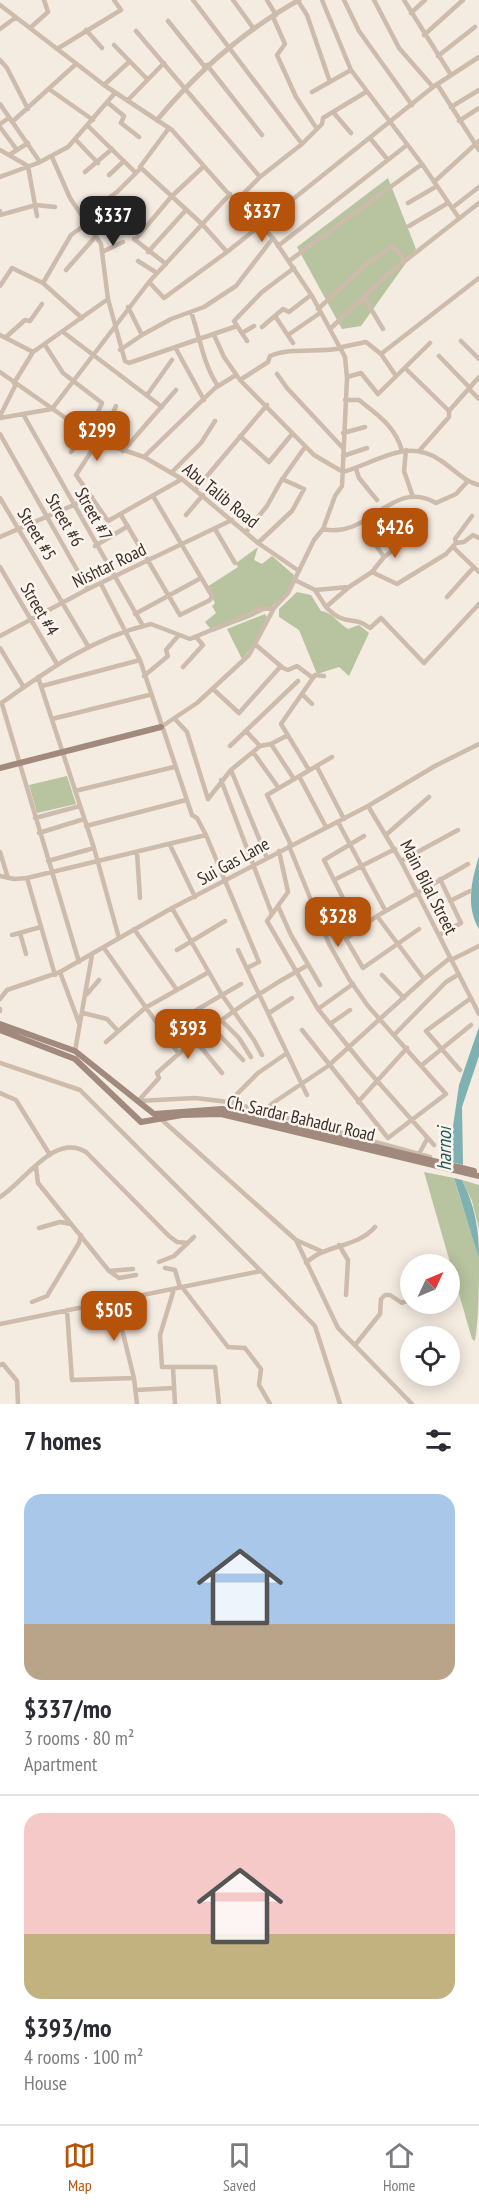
<!DOCTYPE html>
<meta charset="utf-8">
<style>
:root{--surface:#fff;--page:#f7f7f7;--text:#2b2b33;--muted:#7c7c81;--line:#e1e1e2;--accent:#b45309}
body{margin:0;font-family:"PT Sans Narrow",sans-serif;background:var(--page);color:var(--text);height:100vh;display:flex;flex-direction:column;font-size:22px;white-space:nowrap}
*{box-sizing:border-box;margin:0}
p{font-size:20px;color:var(--muted)}
.icon{flex:none;width:33px;height:33px;fill:none;stroke:currentColor;stroke-width:2;stroke-linecap:round;stroke-linejoin:round}
.map{position:relative;height:1404px;overflow:hidden}
.side{display:flex;flex-direction:column;background:var(--surface);flex:1}
.side>*{flex:none}
.needle{width:39px;rotate:46deg}
.controls{position:absolute;left:400px;top:1254px;display:grid;gap:12px}
.controls a{display:grid;place-items:center;width:60px;height:60px;border-radius:50%;background:var(--surface);box-shadow:0 3px 15px #0003;font-size:30px}
.price{position:absolute;translate:-50% -51px;padding:0 14px;border-radius:12px;background:var(--accent);color:#fff;font-size:20px;line-height:39px;filter:drop-shadow(0 2px 3px #0008)}
.price::after{content:'';position:absolute;left:50%;top:36px;width:18px;height:14px;margin-left:-9px;background:inherit;clip-path:polygon(0 0,100% 0,50% 100%)}
.price.active{background:#222;color:#fff}
ul{padding:0;list-style:none}
li{display:grid;align-content:center;gap:12px;height:318px;padding:0 24px}
li+li{border-top:2px solid var(--line)}
li span{display:grid;place-items:center;height:186px;border-radius:18px;color:#555}
li>.icon{margin-inline-start:auto}
span .icon{width:108px;height:108px;fill:#fffc;stroke-width:1}
li b{font-size:26px}
h2{display:flex;justify-content:space-between;align-items:center;height:72px;padding:0 24px;font-size:26px}
.menu{display:flex;justify-content:space-around;align-items:center;height:84px;border-top:2px solid var(--line);background:var(--surface);font-size:16px;color:var(--muted)}
.menu a{display:grid;justify-items:center;gap:3px}
.menu .active{color:var(--accent)}
.map>svg:first-child{display:block}
.green{fill:#b8c4a0}
.water{fill:#7fb0b2}
.lines{fill:none;stroke-linecap:round;stroke-linejoin:round}
.minor{stroke:#cdbbac;stroke-width:4.5}
.tertiary{stroke:#cdbbac;stroke-width:5}
.secondary{stroke:#a18a7d;stroke-width:6}
.labels{text-anchor:middle;dominant-baseline:central;stroke-width:5;stroke-linejoin:round;paint-order:stroke}
.street-label{font-size:18px;fill:#3b302b;stroke:#fbf5ee}
.water-label{font-size:20px;font-style:italic;fill:#1f5a5e;stroke:#fbf5ee}
</style>
<div class="map">
<svg width="479" height="1404" viewBox="0 0 479 1404">
<rect width="100%" height="100%" fill="#f4ebe1"/>
<path class="green" d="M388 178 416 249 361 326 342 329 297 247Z
M258 547 254 560 262 564 272 556 294 575C287 611 242 619 213 632L205 622 216 613 212 606 215 603 207 587 238 567 236 563Z
M297 592 311 595 321 611C332 612 338 623 348 629L359 625 369 633 349 676 339 667 317 674 299 630 279 617V609Z
M265 614 267 617 253 646 242 659 227 629Z
M67 776 76 804 37 813 29 785Z
M424 1172 454 1178C461 1205 473 1231 479 1258 479 1281 479 1317 475 1341L472 1339Z
M462 1180 479 1185V1229L472 1201Z"/>
<path class="water" d="M479 856V929C465 905 472 880 479 856Z
M479 1027V1056L462 1107 463 1165 448 1161 459 1085Z
M454 1178 462 1180C475 1206 479 1229 479 1258Z"/>
<g class="lines">
<path class="minor" d="M193 0 302 144 322 124 323 118 366 92
M233 0 254 29
M267 0 276 15
M322 0 351 70 422 164 459 218
M344 0 359 31 412 105
M374 0 399 48 433 87
M404 0 451 75
M298 1 307 15 330 82
M0 5 104 85 172 130 226 191 273 238 312 296 345 357 347 378 342 486 335 496 323 529 314 540 288 593 274 608 249 655 197 703 161 727
M411 13 425 0
M273 17 285 44 277 55 296 97 317 129
M168 21 205 67
M30 28 48 12 44 0
M0 29 15 18
M86 30 102 48
M136 31 260 177
M424 35 463 0
M114 45 147 79
M57 49 121 10 114 0
M438 56 475 27
M0 60 7 68 28 109
M207 65 262 135
M437 84 479 150
M104 85 129 62
M49 89 93 120
M312 92 351 70
M128 100 164 63
M107 102 124 116 121 123 139 137
M0 104 40 162
M451 107 479 90
M333 112 351 133
M459 121 479 108
M12 122 76 64
M0 124 9 118
M88 126 136 173
M0 127 17 150
M169 128 140 167 203 225 227 252
M370 138 388 160
M76 140 98 163
M0 150 28 166 37 216
M9 155 28 143
M52 157 70 198 101 244 108 299 125 361 129 363 237 326
M85 172 112 149
M109 175 124 161
M0 177 38 163 68 147 115 93
M434 182 479 141
M236 201 260 177 302 144
M408 203 437 186
M452 208 479 187
M0 211V215L36 205 55 207
M82 217 117 192 141 168
M409 226 448 203
M134 239 166 264
M135 240 171 197 204 166
M278 246 407 145
M102 252 123 242
M148 252 186 210
M138 261 157 273
M289 261 422 164
M66 270 96 236
M149 282 164 298 227 252 433 87 479 57
M43 283 71 235 86 224
M0 286 12 268 43 283 82 318
M364 297 383 329
M128 307 142 335
M318 309 367 264 393 246 405 261
M191 312C200 337 203 364 218 386
M275 316 293 343
M262 327 283 309 289 312 311 295
M330 329 387 275 479 203
M63 332 162 407
M242 333 254 326
M0 335 33 352
M214 335 224 357 240 380 314 455 343 472C376 463 406 437 440 460 454 469 463 481 479 485
M288 335 320 313
M6 337 25 320 30 321 42 304
M247 341 234 321 262 292 294 268
M461 341 479 359
M45 345 63 373 102 403 88 434
M175 347 204 400
M342 347 366 342 381 354 396 376
M120 350 142 335 171 319 204 307 236 286 273 238
M381 354 479 278
M439 356 470 388
M405 368 449 411
M0 372 100 442 144 457 182 479 258 543 299 571
M277 374 287 388 342 447
M347 377 361 373 378 394 430 343
M240 380 268 362 270 356C292 347 318 353 342 348
M14 383 33 352 108 299
M469 389 479 399
M147 395 172 360
M345 400H359C378 415 396 427 402 451
M23 414 143 626
M0 416 16 384
M0 418 52 409 149 282 230 194
M343 433 365 427
M0 434 88 589
M240 436 269 462 292 434
M98 441 76 475 108 521 182 479
M100 442 116 406
M406 450 404 471 413 497
M123 451 176 390
M419 451 449 417V411L479 377
M71 452 86 432
M343 456 367 448
M144 457 215 388 236 375
M356 469 359 478 377 500
M171 473 201 443 215 421
M196 489 267 405
M0 498 88 646
M121 515 180 615 210 600 212 596 153 496
M186 515 203 495
M472 516 455 539 456 543 464 542 473 535 479 538
M215 529 235 563
M323 529C369 540 392 477 436 503L456 494 467 482
M246 532 267 506 281 481 305 447
M0 537 92 497
M258 543 292 511 304 489 282 479
M95 546 128 526
M453 547 479 572
M384 557 405 541
M0 567 57 664
M372 572 384 557 375 544
M295 580 315 590 349 587 372 572 397 584 446 554 456 543
M101 584 140 660 192 815 197 818 206 835 259 962 247 968
M349 587 326 607C346 628 352 614 370 628L381 618 424 663 479 604
M315 590 326 607
M447 597 474 567
M135 614 201 578
M0 636 88 589 232 520
M256 645 283 668 288 670 297 666 313 678
M0 648 23 686
M183 667 203 645 196 637
M144 676 168 656 166 650 178 636
M38 677 94 848 119 938
M42 686 140 660
M213 689 239 713 281 666
M302 694 312 704
M0 704C48 670 92 638 151 624L190 639 261 609 274 608
M2 704 79 962
M52 719 149 695
M175 719 187 732 208 799
M246 731 260 746
M271 744 294 779
M230 746 298 681
M253 752 278 787
M317 767 344 819
M231 770 267 858
M309 770 281 724 315 675 324 676
M299 776 326 827
M221 780 272 914
M75 791 174 767
M208 799 231 770 260 746 271 744 288 735
M368 806 401 861 479 1014
M35 818 80 806
M338 822 385 910
M86 826 186 800
M39 833 84 819
M387 834 429 797
M170 845 195 897
M291 845 267 795 332 757
M289 846 329 944 349 979 368 1006 446 1094 388 1138 302 1030
M279 851 288 892 267 921 318 1009 364 1066 434 1145
M0 852 8 878
M137 852 140 898
M48 861 94 848
M401 861 458 830
M0 876 14 879 27 878 55 975
M27 878 206 835
M334 880 395 849
M450 901 470 891
M278 906 291 935 320 985
M172 908 222 995 254 1040 262 1055
M377 916 424 979 450 958
M358 928 324 860 364 836
M134 929 177 990
M419 929 363 968 346 939 377 916 468 864
M20 933 26 954
M12 935 41 927
M439 935 461 923 440 879
M104 948 178 1053
M177 950 225 921
M238 950 307 1095
M451 960 479 946
M60 972 79 1023
M382 975 404 998
M87 994 99 980
M0 999 7 990 60 972 172 908 368 806 435 766 479 744
M0 1009V1011
M318 1009 353 984
M83 1013 107 1019 118 1031
M269 1013 292 998
M221 1020 239 1038 251 1057
M330 1024 350 1010
M212 1027 243 1060
M162 1030 241 984
M395 1034 446 982 459 974
M195 1040 222 1073
M106 1042 145 1008 209 972
M75 1051 92 955
M0 1063 80 1090 261 1271 315 1326 340 1404
M422 1065 471 1025
M460 1070 426 1031 471 998
M0 1093 16 1100 50 1155
M140 1099 159 1078 157 1073C203 1031 253 995 308 965
M138 1101 195 1098 229 1102 430 1157
M229 1102 258 1073 287 1053
M358 1102 407 1048
M259 1116 273 1103 328 1066 424 979
M161 1119 296 1240 338 1328 412 1404
M419 1154 427 1139
M36 1167 38 1183 109 1271 119 1278 136 1275
M0 1197C25 1182 54 1132 86 1152L169 1236 177 1242 188 1243
M39 1228 60 1222 71 1224
M296 1240 321 1251
M339 1245 348 1260 346 1295
M159 1262 174 1256 194 1237
M306 1263C325 1244 357 1248 375 1227
M165 1268 175 1270 180 1287
M109 1271 133 1269
M182 1287 228 1347 245 1348 261 1369 259 1385 270 1404
M174 1289 160 1335 162 1367H215L219 1404
M115 1301 134 1378
M32 1302 47 1296 79 1243 81 1235
M67 1310 72 1380 134 1378 137 1404
M0 1324 261 1271
M355 1345 380 1314 381 1299 385 1295H390L402 1303 411 1299
M0 1365 3 1364 17 1381 18 1404
M173 1368 175 1404
M136 1390 174 1388"/>
<path class="tertiary" d="M157 120C198 71 243 31 299 0"/>
<path class="secondary" d="M0 768 161 727
M0 1024 75 1051 154 1114 222 1109 474 1171
M0 1030 75 1059 141 1122 182 1115 221 1114 479 1176"/>
</g>
<g class="labels">
<g class="street-label">
<text transform="translate(221 495) rotate(39)">Abu Talib Road</text>
<text transform="translate(94 514) rotate(61)">Street #7</text>
<text transform="translate(65 520) rotate(60)">Street #6</text>
<text transform="translate(37 534) rotate(59)">Street #5</text>
<text transform="translate(109 565) rotate(-26)">Nishtar Road</text>
<text transform="translate(40 609) rotate(60)">Street #4</text>
<text transform="translate(233 861) rotate(-29)">Sui Gas Lane</text>
<text transform="translate(429 887) rotate(63)">Main Bilal Street</text>
<text transform="translate(301 1118) rotate(13)">Ch. Sardar Bahadur Road</text>
</g>
<g class="water-label">
<text transform="translate(444 1149) rotate(-90)">harnoi</text>
</g>
</g>
</svg>
<div class="controls">
<a><svg class="needle" viewBox="-14 -14 28 28"><path d="M0-13l5 13h-10z" fill="#e53935"/><path d="M0 13l5-13h-10z" fill="#7c7c81"/></svg></a>
<a><svg class="icon" aria-label="locate" viewBox="0 0 24 24"><circle cx="12" cy="12" r="6"/><path d="M12 2v4M12 18v4M2 12h4M18 12h4"/></svg></a>
</div>
<b class="price" style="left:262px;top:243px">$337</b>
<b class="price active" style="left:113px;top:247px">$337</b>
<b class="price" style="left:97px;top:462px">$299</b>
<b class="price" style="left:395px;top:559px">$426</b>
<b class="price" style="left:338px;top:948px">$328</b>
<b class="price" style="left:188px;top:1060px">$393</b>
<b class="price" style="left:114px;top:1342px">$505</b>
</div>
<section class="side">
<h2>7 homes<svg class="icon" aria-label="filters" viewBox="0 0 24 24"><path d="M4 7h16M4 17h16"/><circle cx="9" cy="7" r="2"/><circle cx="15" cy="17" r="2"/></svg></h2>
<ul>
<li><span style="background:linear-gradient(#a9c7e8 70%,#b9a48a 0)"><svg class="icon" aria-label="home" viewBox="0 0 24 24"><path d="M3 11l9-7 9 7M6 9v11h12V9"/></svg></span><div><b>$337/mo</b><p>3 rooms · 80 m²</p><p>Apartment</p></div></li>
<li><span style="background:linear-gradient(#f6c9c9 65%,#c2b280 0)"><svg class="icon" aria-label="home" viewBox="0 0 24 24"><path d="M3 11l9-7 9 7M6 9v11h12V9"/></svg></span><div><b>$393/mo</b><p>4 rooms · 100 m²</p><p>House</p></div></li>
</ul>
</section>
<nav class="menu">
<a class="active"><svg class="icon" aria-label="map" viewBox="0 0 24 24"><path d="M3 6l6-2 6 2 6-2v14l-6 2-6-2-6 2zM9 4v14M15 6v14"/></svg>Map</a>
<a><svg class="icon" aria-label="saved" viewBox="0 0 24 24"><path d="M7 4h10v16l-5-4-5 4z"/></svg>Saved</a>
<a><svg class="icon" aria-label="home" viewBox="0 0 24 24"><path d="M3 11l9-7 9 7M6 9v11h12V9"/></svg>Home</a>
</nav>
